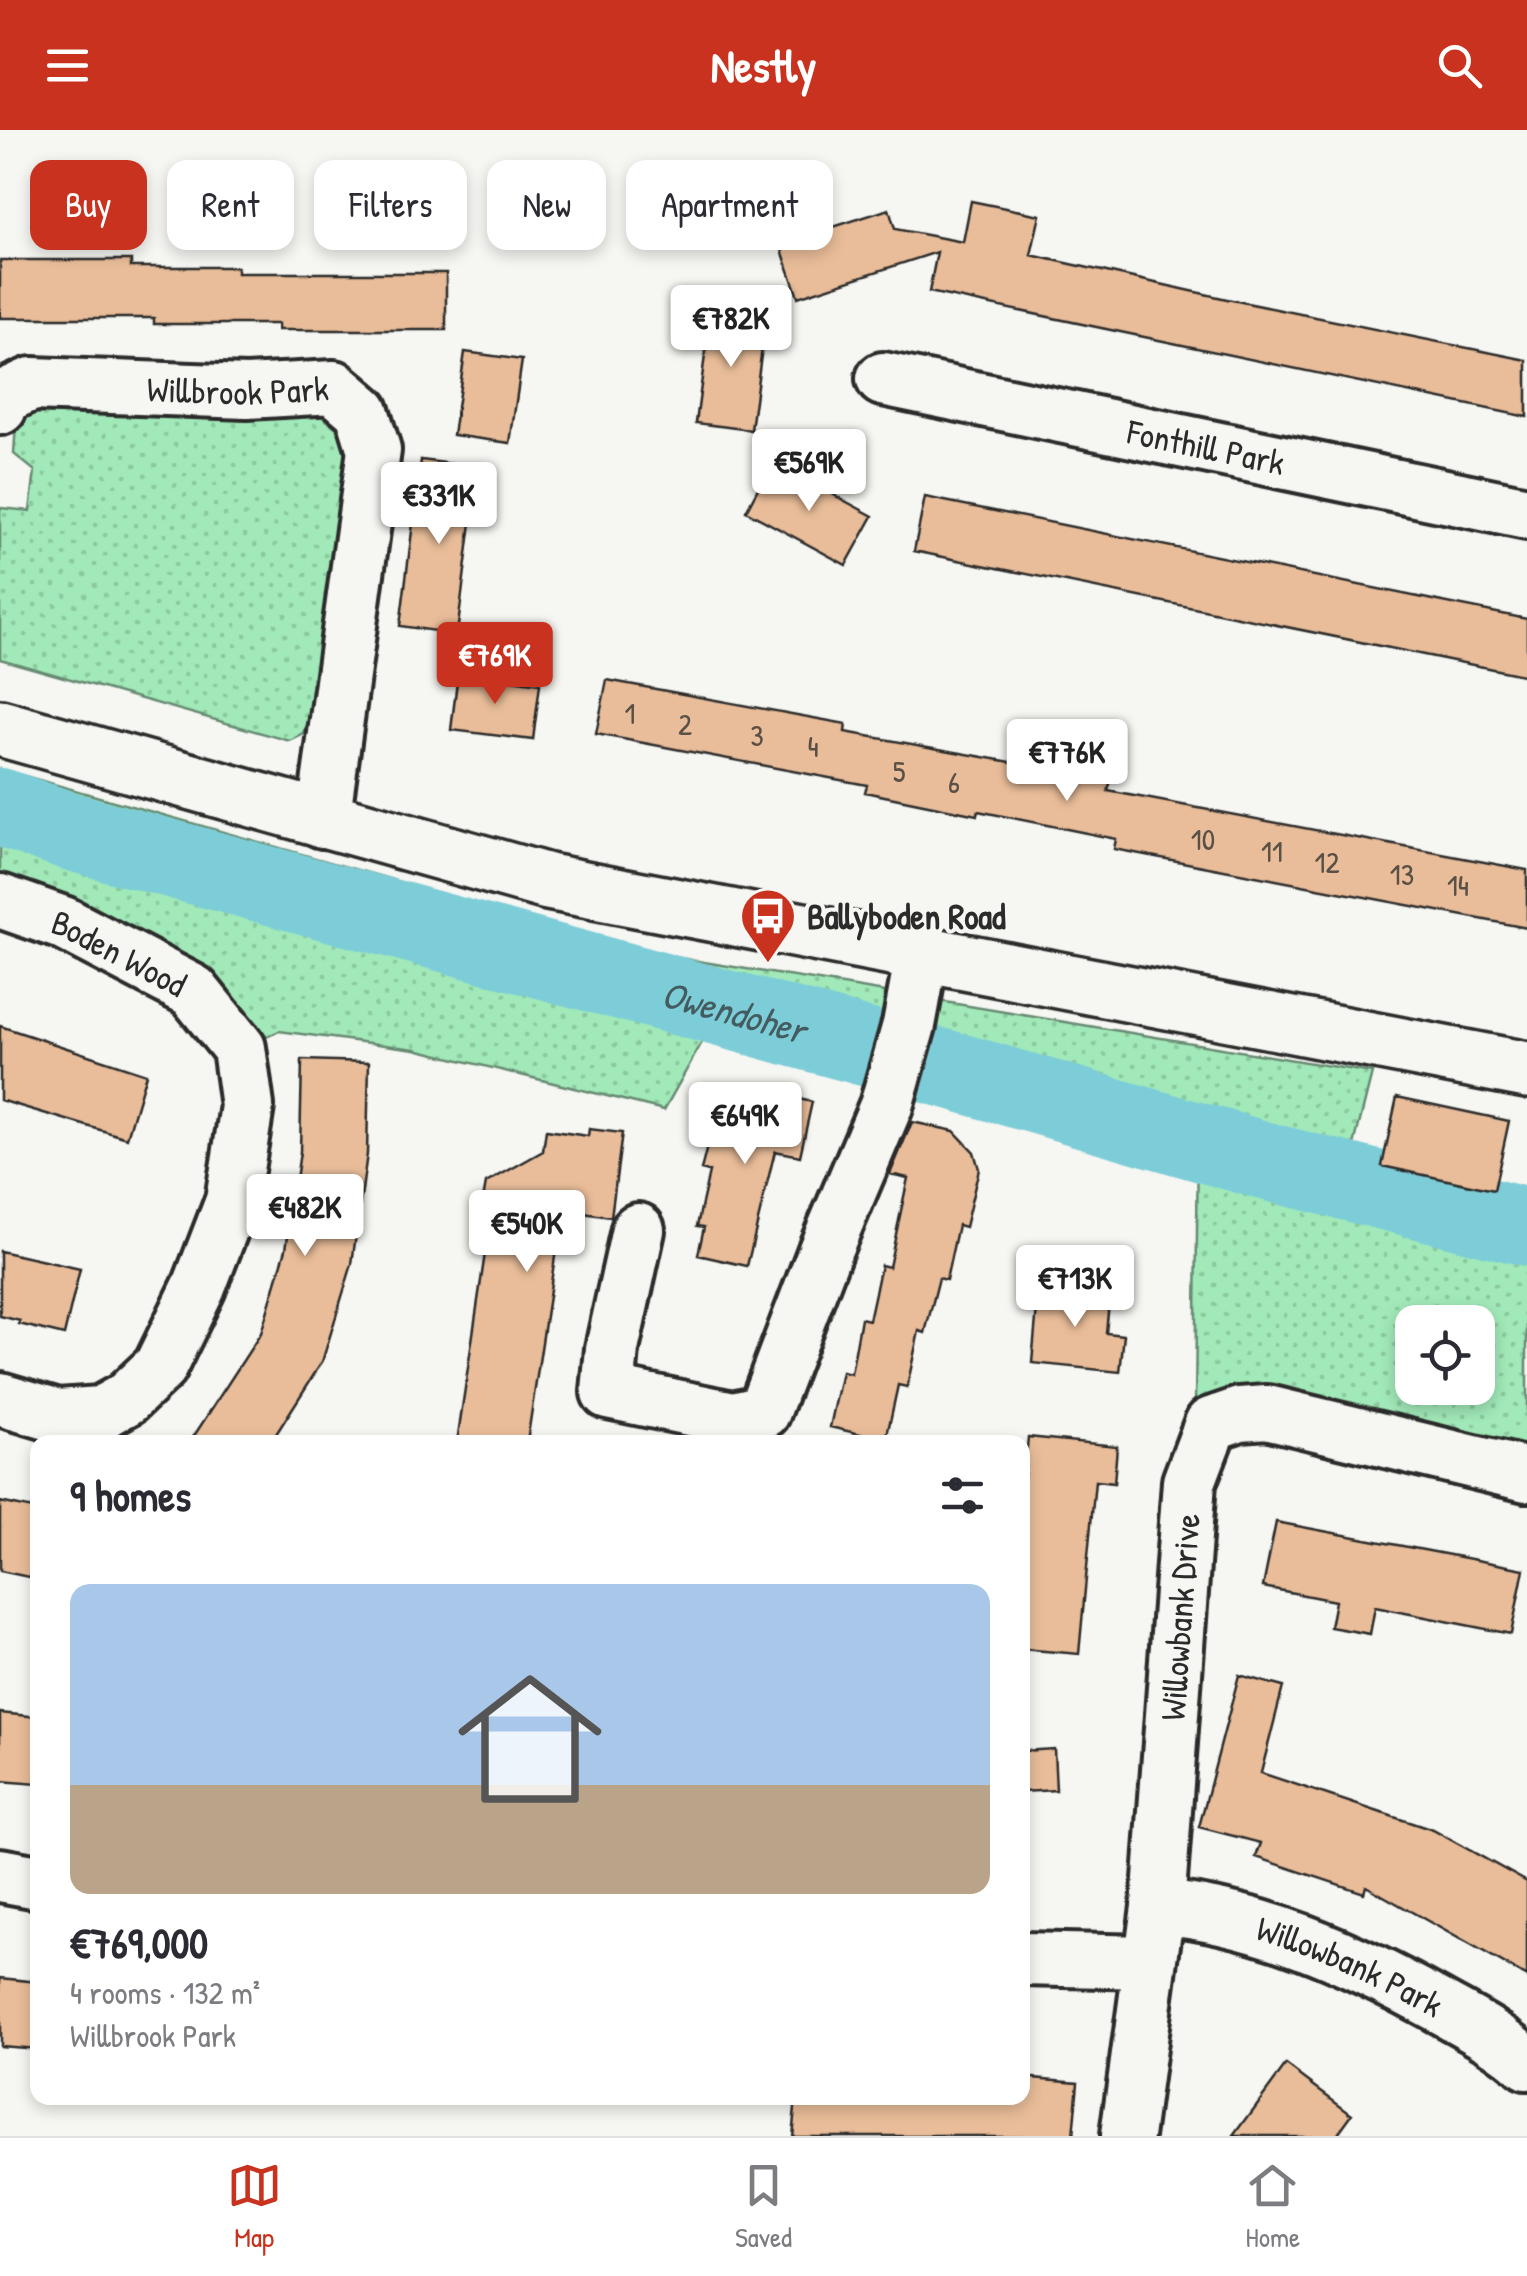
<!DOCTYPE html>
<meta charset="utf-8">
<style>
:root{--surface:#fff;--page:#f2f2f3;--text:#2b2b33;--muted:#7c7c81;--line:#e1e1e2;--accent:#c8321e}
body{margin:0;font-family:"Patrick Hand",sans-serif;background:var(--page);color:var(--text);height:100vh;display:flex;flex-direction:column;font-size:38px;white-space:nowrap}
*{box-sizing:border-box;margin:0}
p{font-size:32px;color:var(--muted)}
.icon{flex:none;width:55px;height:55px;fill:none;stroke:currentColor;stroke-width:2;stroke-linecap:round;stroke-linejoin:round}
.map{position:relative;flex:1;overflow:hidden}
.panel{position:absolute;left:30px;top:1305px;width:1000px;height:670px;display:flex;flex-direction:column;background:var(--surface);border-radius:20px;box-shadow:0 5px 15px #0003}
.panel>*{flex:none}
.banner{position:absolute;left:30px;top:30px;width:1000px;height:90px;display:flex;gap:20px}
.tools{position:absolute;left:1395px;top:1175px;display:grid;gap:20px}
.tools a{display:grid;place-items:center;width:100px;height:100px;border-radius:20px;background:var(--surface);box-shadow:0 5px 15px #0003;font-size:50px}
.price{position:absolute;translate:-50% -85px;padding:0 22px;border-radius:10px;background:#fff;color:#222;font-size:32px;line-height:65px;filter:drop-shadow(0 2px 5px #0008)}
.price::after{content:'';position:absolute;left:50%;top:60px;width:30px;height:22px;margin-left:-15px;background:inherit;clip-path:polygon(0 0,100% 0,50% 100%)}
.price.selected{background:var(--accent);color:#fff}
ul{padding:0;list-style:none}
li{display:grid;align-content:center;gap:20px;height:530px;padding:0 40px}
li+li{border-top:2px solid var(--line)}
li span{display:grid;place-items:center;height:310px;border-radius:20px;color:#555}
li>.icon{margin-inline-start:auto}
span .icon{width:180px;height:180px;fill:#fffc;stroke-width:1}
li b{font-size:42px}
h2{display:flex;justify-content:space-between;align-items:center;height:120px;padding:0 40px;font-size:42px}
.chip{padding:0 35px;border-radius:20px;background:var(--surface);box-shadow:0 5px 15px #0003;font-size:35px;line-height:90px}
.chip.selected{background:var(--accent);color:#fff}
header{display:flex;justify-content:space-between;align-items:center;height:130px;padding:0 40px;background:var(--accent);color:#fff;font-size:45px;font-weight:800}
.tabs{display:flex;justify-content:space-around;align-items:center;height:140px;border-top:2px solid var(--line);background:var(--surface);font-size:28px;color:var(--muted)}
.tabs a{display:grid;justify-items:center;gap:5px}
.tabs .selected{color:var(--accent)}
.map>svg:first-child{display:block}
.grass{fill:url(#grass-dots);stroke:#668a72;stroke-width:2.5;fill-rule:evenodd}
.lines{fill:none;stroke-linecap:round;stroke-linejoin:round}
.river{stroke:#7dcdd8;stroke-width:78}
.building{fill:#e9bd99;stroke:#2b2b2b;stroke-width:2.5}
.street-casing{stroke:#2b2b2b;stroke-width:60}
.secondary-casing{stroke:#2b2b2b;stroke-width:62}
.street{stroke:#f6f6f2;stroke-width:52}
.secondary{stroke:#f6f6f2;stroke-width:55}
.labels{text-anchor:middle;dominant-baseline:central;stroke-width:8;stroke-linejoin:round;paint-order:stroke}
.number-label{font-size:30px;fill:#5a5046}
.street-label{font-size:35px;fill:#2b2b2b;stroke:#f6f6f2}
.poi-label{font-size:35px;font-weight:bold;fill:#2b2b2b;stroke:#f6f6f2;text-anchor:start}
.water-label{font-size:38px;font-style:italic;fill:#445c5f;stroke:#f6f6f2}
</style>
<header><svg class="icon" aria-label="menu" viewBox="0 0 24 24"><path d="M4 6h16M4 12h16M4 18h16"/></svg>Nestly<svg class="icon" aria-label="search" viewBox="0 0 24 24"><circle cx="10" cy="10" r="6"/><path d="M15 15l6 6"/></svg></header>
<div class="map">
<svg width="1527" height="2006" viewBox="0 0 1527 2006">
<defs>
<pattern id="grass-dots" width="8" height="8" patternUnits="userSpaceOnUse" patternTransform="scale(2.5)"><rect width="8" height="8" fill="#a1e9b8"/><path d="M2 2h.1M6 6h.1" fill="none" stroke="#8bc89e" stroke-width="1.8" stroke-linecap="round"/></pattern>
</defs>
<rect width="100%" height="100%" fill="#f6f6f2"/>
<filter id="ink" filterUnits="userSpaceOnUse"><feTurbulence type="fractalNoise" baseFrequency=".01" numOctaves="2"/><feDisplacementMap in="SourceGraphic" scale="20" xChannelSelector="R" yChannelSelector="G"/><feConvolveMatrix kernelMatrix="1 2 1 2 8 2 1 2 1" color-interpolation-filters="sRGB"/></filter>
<g filter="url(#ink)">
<path class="grass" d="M32 277 319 284 344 304 353 341 324 569 310 585 304 604 290 611 0 529V378L30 381 35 341 14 324 16 293Z
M0 639 656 824 1372 943 1345 1051 1527 1097V1331L1195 1279 1198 1011 901 927 890 960 705 907 664 980 415 919 279 901 249 915 0 770ZM1412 1192H1478V1258H1412Z"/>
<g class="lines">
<path class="river" id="s1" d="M0 677 72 702 954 941 1269 1032 1527 1097"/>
</g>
<path class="building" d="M971 71 1040 85 1031 125 1227 169 1527 230V287L929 162 937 122 798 167 780 114 889 79 895 99 963 112Z
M0 130H131V137H237V143H446V200H278V194H154V188H0Z
M711 180 766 188 751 300 696 293Z
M465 222 522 230 510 313 453 305Z
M421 330 478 337 457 504 400 496Z
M772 332 873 386 846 435 746 381Z
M925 367 1527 489V546L914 421Z
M458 543 540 554 533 610 451 600Z
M607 550 846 594 845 602 1111 650 1108 661 1527 740V798L1114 719 1116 709 978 681 977 685 865 662 867 655 596 604Z
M0 896 146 944 127 1008 0 970Z
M302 930 369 932 367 1024 352 1134 322 1232 271 1312H190L261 1203 286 1119 300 1022Z
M755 959 812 972 800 1026 775 1021 747 1136 698 1125 704 1097 697 1096 709 1042 701 1040 716 981 733 965Z
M1397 967 1509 991 1494 1060 1382 1036Z
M912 992 954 1001 974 1022 979 1039 965 1097 958 1095 946 1150 939 1148 925 1203 919 1201 907 1257 898 1255 886 1310 830 1297 842 1242 851 1244 861 1188 869 1190 881 1135 889 1137 908 1048 890 1044Z
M589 999 622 1003 611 1087 562 1080 527 1312H457L491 1083 481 1081 486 1053 543 1021 546 1000 588 1006Z
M0 1121 80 1139 64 1205 19 1194 20 1191 0 1186Z
M1039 1155 1110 1162 1106 1203 1124 1205 1120 1242 1032 1233Z
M1028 1307 1117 1316 1114 1353 1095 1351 1079 1524 1022 1519V1368Z
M0 1372 38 1380V1449L0 1441Z
M1276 1392 1524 1439 1511 1504 1375 1477 1370 1504 1330 1497 1335 1471 1263 1457Z
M1239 1545 1283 1557 1261 1643 1433 1700 1527 1752V1847L1366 1756 1364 1763 1256 1727 1261 1713 1199 1697Z
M0 1583 38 1587V1654L0 1651Z
M1054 1619 1056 1660 1022 1662V1621Z
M0 1848 38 1852V1919L0 1916Z
M1286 1935 1352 1984 1336 2006H1234Z
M1022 1947 1078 1952 1073 2006H792L796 1968H1022Z"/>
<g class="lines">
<g class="street-casing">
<g id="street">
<path id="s2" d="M883 249 1527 383"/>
<path id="s3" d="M0 278 1 268 32 254 247 262 334 257 362 281 374 320 323 691"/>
<path id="s4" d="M0 771 63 793 193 861 239 918 247 976 232 1071 199 1157 160 1237 126 1269 101 1283 58 1286 0 1269"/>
<path d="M638 1100 612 1219 608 1262 733 1288 764 1281 826 1118 886 976 909 895 922 825"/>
<path d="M0 1745 38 1752"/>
<path id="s5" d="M1158 1777C1259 1786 1350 1827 1437 1875 1469 1893 1500 1908 1527 1933"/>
<path d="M1022 1829 1148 1832"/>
<path id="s6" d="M1127 2006 1158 1777 1189 1352 1211 1294 1240 1284 1267 1282 1527 1345"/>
</g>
</g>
<g class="secondary-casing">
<path id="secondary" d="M0 598 548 752 1527 940"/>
</g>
<use href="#street" class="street"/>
<use href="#secondary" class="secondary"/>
</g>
</g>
<defs>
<g id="bus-pin" transform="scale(2.875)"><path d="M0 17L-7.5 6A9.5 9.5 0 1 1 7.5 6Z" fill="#c8321e" stroke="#f6f6f2"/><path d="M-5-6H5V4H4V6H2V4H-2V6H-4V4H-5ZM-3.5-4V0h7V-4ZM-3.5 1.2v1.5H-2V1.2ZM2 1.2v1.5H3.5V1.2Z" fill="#fff"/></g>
</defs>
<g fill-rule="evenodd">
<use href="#bus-pin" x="768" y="786"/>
</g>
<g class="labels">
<g class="number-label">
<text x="630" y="583">1</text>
<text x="685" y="594">2</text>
<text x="757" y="605">3</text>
<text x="813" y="616">4</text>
<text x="899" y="641">5</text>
<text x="954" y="652">6</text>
<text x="1203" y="709">10</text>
<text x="1272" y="721">11</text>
<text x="1327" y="732">12</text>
<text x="1402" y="744">13</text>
<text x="1458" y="755">14</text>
</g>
<g class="street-label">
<text stroke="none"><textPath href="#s3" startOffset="250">Willbrook Park</textPath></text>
<text stroke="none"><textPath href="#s2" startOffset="330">Fonthill Park</textPath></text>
<text stroke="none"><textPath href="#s4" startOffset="130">Boden Wood</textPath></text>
<text stroke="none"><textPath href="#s6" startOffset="522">Willowbank Drive</textPath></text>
<text stroke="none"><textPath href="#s5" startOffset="202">Willowbank Park</textPath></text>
</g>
<g class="poi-label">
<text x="807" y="786">Ballyboden Road</text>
</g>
<g class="water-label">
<text stroke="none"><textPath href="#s1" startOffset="762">Owendoher</textPath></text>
</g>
</g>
</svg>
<div class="tools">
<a><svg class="icon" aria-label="locate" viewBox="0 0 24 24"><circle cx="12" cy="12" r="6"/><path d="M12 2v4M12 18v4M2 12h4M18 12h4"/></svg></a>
</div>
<b class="price" style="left:731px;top:240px">€782K</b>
<b class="price" style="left:809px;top:384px">€569K</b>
<b class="price" style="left:439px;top:417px">€331K</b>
<b class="price selected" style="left:495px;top:577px">€769K</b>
<b class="price" style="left:1067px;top:674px">€776K</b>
<b class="price" style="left:745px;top:1037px">€649K</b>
<b class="price" style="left:305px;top:1129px">€482K</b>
<b class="price" style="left:527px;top:1145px">€540K</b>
<b class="price" style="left:1075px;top:1200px">€713K</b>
<div class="banner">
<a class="chip selected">Buy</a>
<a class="chip">Rent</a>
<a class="chip">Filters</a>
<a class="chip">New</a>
<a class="chip">Apartment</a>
</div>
<section class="panel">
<h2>9 homes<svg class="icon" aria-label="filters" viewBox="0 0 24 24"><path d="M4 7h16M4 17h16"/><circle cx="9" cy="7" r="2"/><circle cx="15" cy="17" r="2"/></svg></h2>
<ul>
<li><span style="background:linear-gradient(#a9c7e8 65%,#b9a48a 0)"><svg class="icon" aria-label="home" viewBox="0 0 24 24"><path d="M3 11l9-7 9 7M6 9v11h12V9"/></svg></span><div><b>€769,000</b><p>4 rooms · 132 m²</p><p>Willbrook Park</p></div></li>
</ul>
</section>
</div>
<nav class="tabs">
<a class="selected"><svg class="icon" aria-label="map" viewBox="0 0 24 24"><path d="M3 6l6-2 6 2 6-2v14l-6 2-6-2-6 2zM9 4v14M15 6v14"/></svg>Map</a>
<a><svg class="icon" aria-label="saved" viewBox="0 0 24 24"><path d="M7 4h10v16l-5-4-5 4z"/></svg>Saved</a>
<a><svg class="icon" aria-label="home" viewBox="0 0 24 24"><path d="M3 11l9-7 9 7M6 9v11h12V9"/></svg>Home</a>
</nav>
